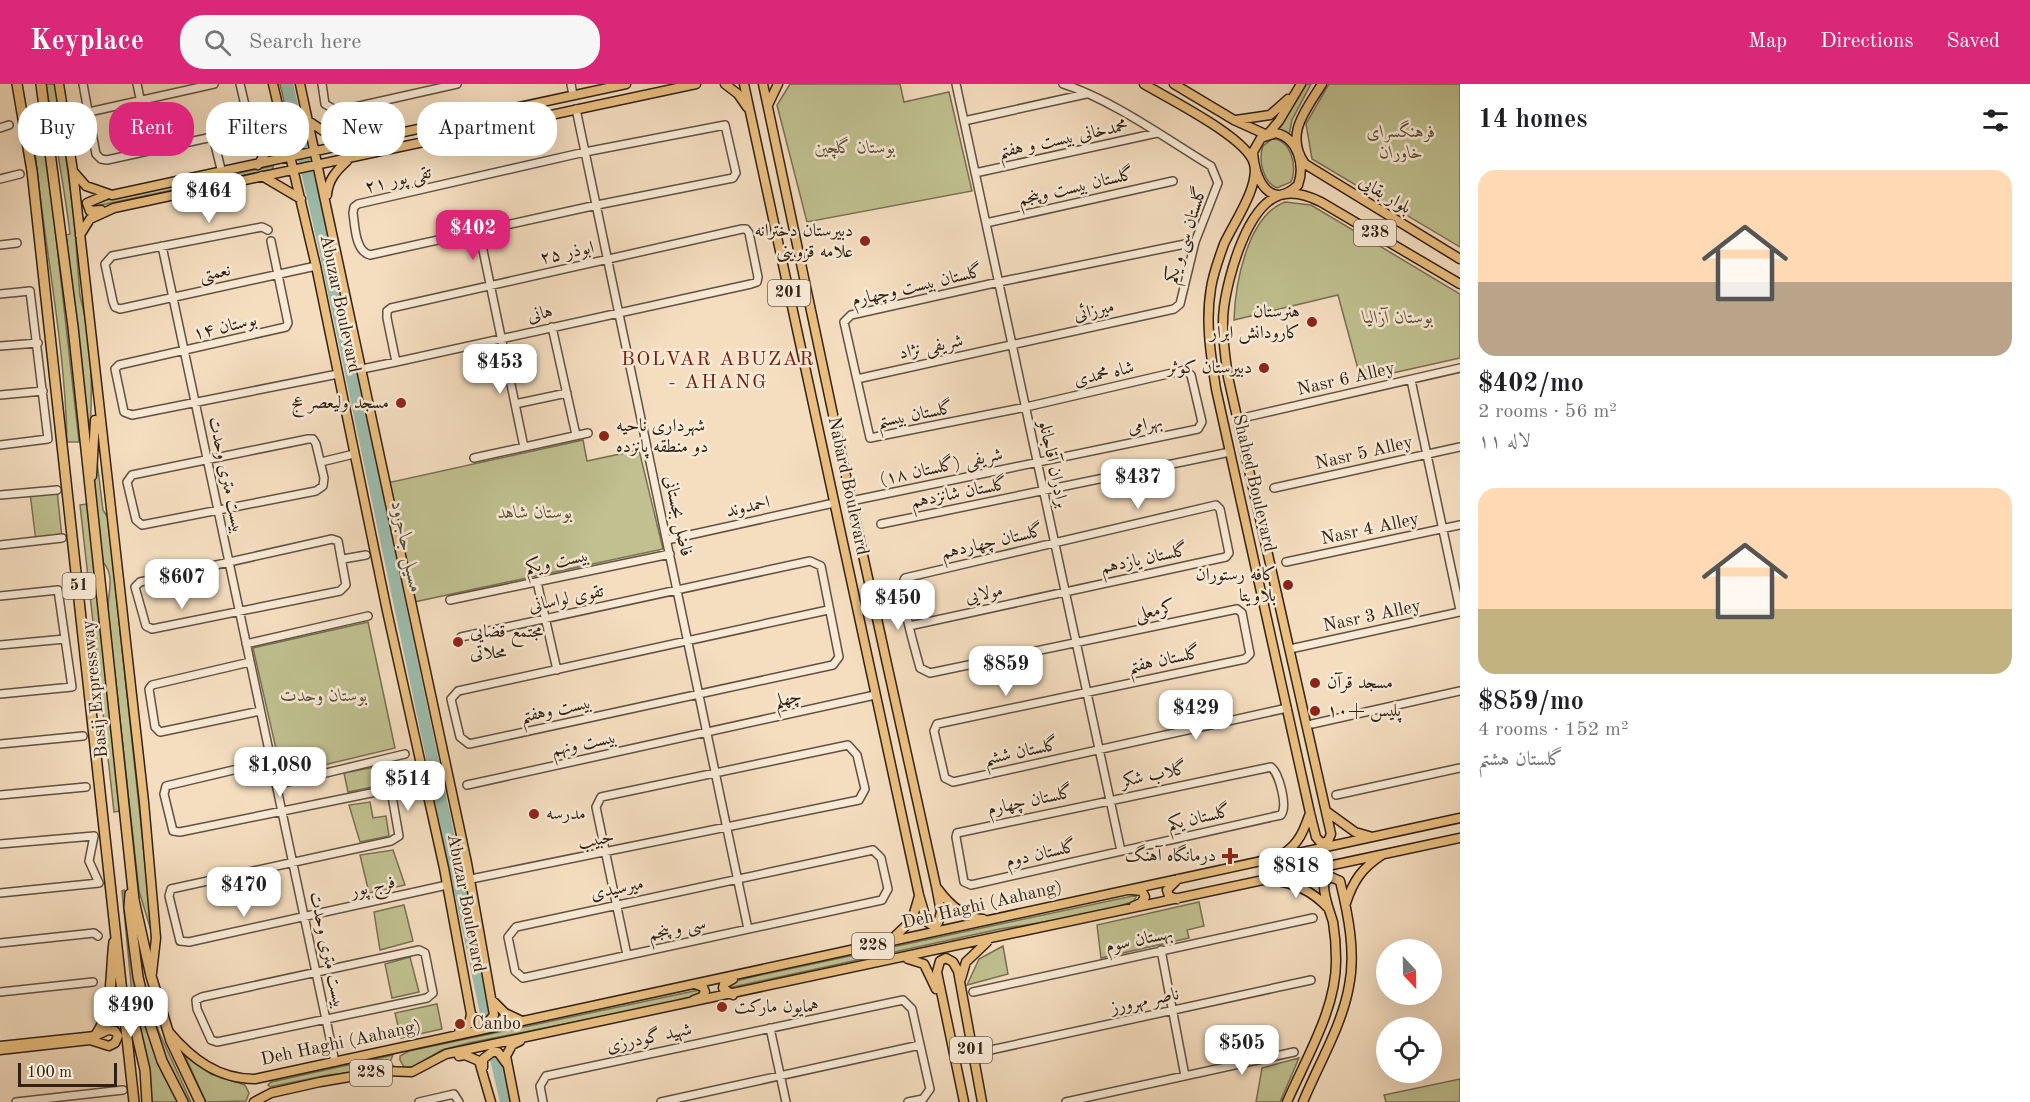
<!DOCTYPE html>
<meta charset="utf-8">
<style>
:root{--surface:#fff;--page:#f6f6f6;--text:#202124;--muted:#757577;--accent:#db2777}
body{margin:0;font-family:"Old Standard TT",Amiri,serif;background:var(--page);color:var(--text);height:100vh;display:flex;flex-direction:column;font-size:22px;white-space:nowrap}
*{box-sizing:border-box;margin:0}
p{font-size:20px;color:var(--muted)}
.icon{flex:none;width:33px;height:33px;fill:none;stroke:currentColor;stroke-width:2;stroke-linecap:round;stroke-linejoin:round}
.map{position:relative;flex:1;overflow:hidden}
.details{display:flex;flex-direction:column;background:var(--surface);width:570px}
.details>*{flex:none}
.banner{position:absolute;left:18px;top:18px;width:570px;height:54px;display:flex;gap:12px}
.needle{width:39px;rotate:158deg}
.tools{position:absolute;left:1376px;top:855px;display:grid;gap:12px}
.tools a{display:grid;place-items:center;width:66px;height:66px;border-radius:50%;background:var(--surface);box-shadow:0 6px 24px #0002;font-size:30px}
.scale{position:absolute;left:18px;bottom:15px;width:99px;box-sizing:border-box;padding-left:6px;border:3px solid #302117;border-top:0;font-size:16px;line-height:21px;white-space:nowrap;color:#302117;-webkit-text-stroke:4px #f8ead6;paint-order:stroke}
.price{position:absolute;translate:-50% -51px;padding:0 14px;border-radius:12px;background:#fff;color:#222;font-size:20px;line-height:39px;filter:drop-shadow(0 2px 3px #0008)}
.price::after{content:'';position:absolute;left:50%;top:36px;width:18px;height:14px;margin-left:-9px;background:inherit;clip-path:polygon(0 0,100% 0,50% 100%)}
.price.selected{background:var(--accent);color:#fff}
ul{padding:0;list-style:none}
li{display:grid;align-content:center;gap:12px;height:318px;padding:0 18px}
li span{display:grid;place-items:center;height:186px;border-radius:18px;color:#555}
li>.icon{margin-inline-start:auto}
span .icon{width:108px;height:108px;fill:#fffc;stroke-width:1}
li b{font-size:26px}
h2{display:flex;justify-content:space-between;align-items:center;height:72px;padding:0 18px;font-size:26px}
.pill{padding:0 21px;border-radius:24px;background:var(--surface);box-shadow:0 6px 24px #0002;font-size:21px;line-height:54px}
.pill.selected{background:var(--accent);color:#fff}
header{display:flex;align-items:center;gap:36px;box-sizing:border-box;height:84px;padding:0 30px;background:var(--accent);color:#fff}
header strong{font-size:28px}
nav{display:flex;gap:33px;margin-inline-start:auto;font-size:21px}
.search{width:420px;height:54px;background:var(--page);display:flex;align-items:center;gap:15px;box-sizing:border-box;padding:0 21px;border-radius:24px;color:var(--muted);font-size:22px}
main{display:flex;flex:1;min-height:0}
.map>svg:first-child{display:block}
.green{fill:#c0c090;stroke:#787054;stroke-width:1.5}
.lines{fill:none;stroke-linecap:round;stroke-linejoin:round}
.river{stroke:#9dbdad;stroke-width:12}
.minor-casing{stroke:#615041;stroke-width:10}
.major-casing{stroke:#302117;stroke-width:11}
.highway-casing{stroke:#302117;stroke-width:12}
.minor{stroke:#f8ead6;stroke-width:7}
.major{stroke:#eabf80;stroke-width:8}
.highway{stroke:#eabf80;stroke-width:9}
.poi-dot{fill:#8f2418;stroke:#f8ead6;stroke-width:2}
.labels{text-anchor:middle;dominant-baseline:central;stroke-width:5;stroke-linejoin:round;paint-order:stroke}
.shield{fill:#f8ead6;stroke:#6c5d50;stroke-width:1.5}
.shield-label{font-size:16px;font-weight:bold;fill:#302117}
.park-label{font-size:18px;font-style:italic;fill:#5b513b;stroke:#f8ead6}
.street-label{font-size:18px;fill:#302117;stroke:#f8ead6}
.poi-label{font-size:18px;fill:#302117;stroke:#f8ead6;text-anchor:start}
.neighbourhood-label{font-size:20px;letter-spacing:1.5px;fill:#7a1f14;stroke:#f8ead6}
.water-label{font-size:20px;font-style:italic;fill:#515044;stroke:#f8ead6}
</style>
<header>
<strong>Keyplace</strong>
<div class="search"><svg class="icon" aria-label="search" viewBox="0 0 24 24"><circle cx="10" cy="10" r="6"/><path d="M15 15l6 6"/></svg>Search here</div>
<nav><a>Map</a><a>Directions</a><a>Saved</a></nav>
</header>
<main>
<div class="map">
<svg width="1460" height="1018" viewBox="0 0 1460 1018">
<rect width="100%" height="100%" fill="#f5dec0"/>
<filter id="stains"><feTurbulence type="fractalNoise" baseFrequency=".00333" numOctaves="4"/><feColorMatrix values="0 0 0 0 .2 0 0 0 0 .09 0 0 0 0 .02 0 0 0 .5 -.17"/></filter>
<radialGradient id="worn" r=".72"><stop offset=".6" stop-color="#630" stop-opacity="0"/><stop offset="1" stop-color="#630" stop-opacity=".3"/></radialGradient>
<path class="green" d="M46 0H56L74 134 80 212C93 259 93 312 89 359L66 151 70 150C64 99 54 50 46 0Z
M280 0H292L306 61 295 64Z
M790 0H900L904 18 949 8 972 107 807 138 777 21Z
M1306 0H1311L1292 36 1289 51 1278 47Z
M1329 0H1460V163L1312 75 1306 40Z
M45 54 79 358H67C65 256 43 157 34 56Z
M1272 55C1291 55 1298 84 1291 98L1277 104C1263 98 1258 76 1263 62Z
M273 82V85L92 123 91 120 96 118Z
M1285 118 1311 121 1460 210V274L1361 296 1338 211 1234 236C1235 201 1247 132 1285 118Z
M94 353 103 426 108 434 153 853 139 807 108 527C107 510 116 493 103 478L92 389Z
M583 356 587 377 639 366 663 465 414 518 387 399Z
M57 406 62 454 36 457 30 409Z
M87 420 122 727 114 728 80 421Z
M368 538 395 664 282 691 253 564Z
M375 683 378 702 348 708 344 689Z
M370 718 373 734 386 732 389 752 360 758 349 721Z
M393 766 405 801 369 809 360 771Z
M124 806 133 885 179 1018H151L134 930 122 807Z
M1137 811 1134 817 1100 829 1000 845 733 903 729 902 732 898 756 892Z
M1199 818 1204 842 1187 846 1189 854 1101 874 1097 841Z
M404 821 413 857 380 866 374 828Z
M132 830 146 910 153 935 191 1018H186L161 964 145 916Z
M1003 862 1008 890 967 901 979 875Z
M115 867 119 910 118 944 110 942 102 947Z
M410 873 419 908 392 914 385 880Z
M699 906V910L666 920 469 959 442 966 413 983H404L400 976V972L409 967Z
M437 920 442 945 401 954 395 929Z
M393 971 390 978 395 984 328 991 270 1003 268 1001 271 998Z
M185 972 211 990 245 1001 249 1009 246 1017 206 1018Z
M1299 974 1280 1018H1256L1262 984Z
M1460 995V1018H1386L1384 1011Z"/>
<g class="lines">
<path class="river" d="M287 0 323 157 487 934
M496 975 506 1018"/>
<g class="minor-casing">
<path id="minor" d="M83 0 96 70 101 75 107 76 244 46 249 38 240 0
M137 0 151 66
M322 0 325 20 337 27 457 0
M571 0 573 11
M956 0 1121 767
M576 25 748 845
M89 28 214 0
M964 37 1086 10
M725 41 736 89 733 94 597 121 370 171C355 167 355 142 353 129L354 123 358 120 585 68Z
M0 44 9 41
M213 53 222 89
M975 89 1157 49
M0 95 20 90
M986 139 1173 97
M268 146 262 143 112 172 105 180 113 218 115 223 120 225 316 182
M479 147 524 363
M271 157 288 239 286 243 119 281 115 285 124 328 132 331 338 290
M0 161 17 159
M162 162 335 978
M0 210 30 207 48 355 0 361
M552 243 576 351
M0 262 38 259
M362 285 396 278 751 200 757 198 758 193 749 149 746 145H742L391 224 387 227V234L396 278
M857 295 1174 225 1180 220 1195 158 1218 99 1211 82C1168 56 1111 15 1063 0
M1411 296 1460 526
M0 311 43 307
M515 320 567 309
M1238 335 1460 284
M308 355H313L316 360 324 394 323 402 316 407 142 441 136 436 127 398 132 391Z
M474 374 588 349
M321 378 354 370
M1274 404 1460 363
M0 411 57 406
M851 417 1198 345 1202 338 1191 291 1185 286 1026 323 870 354 844 238 851 231 999 198 1195 158
M881 440 1230 368
M332 455 338 457 346 501 340 507 152 545 146 542 135 503 140 498Z
M667 456 834 419
M0 461 62 454
M343 475 366 471
M1286 478 1460 441
M537 498 557 586
M0 512 58 506 72 603 0 610
M450 516 670 470
M909 542 1226 473 1229 469 1220 425 1216 421 905 494C896 504 916 568 920 584L930 589 1237 525 1242 529 1250 570 1245 575 937 640 934 647 945 694 953 698 1287 624
M461 553 810 477 821 482 839 573 833 581 469 660 460 653 451 615 458 607 828 526
M246 560 368 532
M0 561 65 555
M1290 565 1460 528
M250 578 152 601 149 605 155 643 160 648 165 647 260 627
M1312 640 1460 607
M0 660 83 652
M271 677 166 702 164 710 173 747 180 748 386 706 392 712 399 752 391 757 171 805 169 812 180 857 189 858 447 801
M1271 683C1279 689 1288 722 1281 731L971 801 964 798 956 753 957 749Z
M276 701 405 670
M467 701 875 611
M0 711 86 703
M1336 711 1460 684
M0 760 94 752 89 777 99 799 0 809
M873 766 881 774 888 805 882 816 523 894 515 887 508 853 516 843Z
M471 795 859 716 865 705 857 671 848 661 601 713 596 723 627 871
M0 859 94 849 98 852
M419 866 425 869 433 909 427 914 217 958 211 956 197 925 196 916 202 913Z
M1161 866 1185 992
M0 908 93 898
M973 908 1313 834
M770 944 786 1018
M986 967 1311 896
M16 1018 123 1006
M419 1018 454 1010 459 1018
M543 1018 540 1002 546 992 903 916 912 925 930 1005 923 1015 908 1018
M661 1018 920 961
M1066 1018 1294 968"/>
</g>
<g class="major-casing">
<path id="major" d="M59 0 73 87 86 102 112 111 626 0
M273 0 316 182 387 527 444 784 471 930 469 940 459 948
M300 0 467 779 494 931 489 937 480 939 471 930
M725 0 738 10 747 23
M744 0 919 811 927 838 933 842 938 839 941 828 936 802 857 444 763 0
M1144 0C1169 15 1248 54 1254 80 1260 102 1233 140 1224 160 1219 174 1213 190 1211 204 1205 238 1211 272 1216 305L1310 729 1316 753 1321 759 1328 757 1331 750 1228 293C1225 270 1221 246 1224 223 1228 193 1248 115 1285 110 1297 108 1311 113 1321 118L1460 200
M1174 0 1234 36 1267 51 1279 37 1301 0
M1322 0C1306 26 1284 50 1305 80L1460 175
M768 21 778 0
M307 36 344 61
M1236 36 1270 31 1288 15
M1276 49C1298 54 1305 82 1298 101 1270 128 1254 94 1253 68L1261 54Z
M258 81 282 41
M73 87 144 718 156 854 152 889
M262 92 301 115
M327 111C328 96 336 87 347 77
M101 126 90 127 87 119 106 111
M80 151 90 135 114 124 696 0
M92 392 95 336
M1326 727 1355 748 1369 752
M1283 770C1299 760 1304 746 1310 729
M1273 796C1296 800 1312 807 1327 823
M938 805C949 820 963 834 983 835
M1132 806 1142 807 1145 813 1141 819 1134 822
M1177 815 1169 812 1167 806 1178 795
M1346 819C1353 797 1362 784 1382 771
M892 855 912 836 919 812
M908 875 924 880 936 905
M961 895 966 878 987 858
M733 911 723 904 724 900 733 895
M694 916 702 913 705 908 703 903 695 900
M494 918 505 929 522 937
M169 948C192 975 218 995 255 995L1460 734
M0 962 95 952 108 946 115 947 118 952 115 959 109 962 90 956 0 966
M459 972 465 971 479 977 491 1018
M483 983V975L492 968H498L506 979
M254 1018 271 1009 320 998 384 987 412 988 446 970 1460 754
M515 1018 506 972 512 961 520 957
M964 1018 937 888 940 877 946 874 953 878 958 887 982 1018
M1287 1018C1306 974 1337 924 1336 875 1336 863 1335 850 1333 838 1329 825 1323 811 1324 798L1331 793 1340 797C1348 830 1356 868 1349 902 1342 942 1318 981 1303 1018"/>
</g>
<g class="highway-casing">
<path id="highway" d="M17 0 32 87 134 1018
M41 0 73 243 134 816 151 892 171 957 200 1018
M130 810 129 823 138 893 147 931 162 977 183 1018
M129 917 145 986 147 1018
M95 952C114 928 110 886 114 858"/>
</g>
<use href="#minor" class="minor"/>
<use href="#major" class="major"/>
<use href="#highway" class="highway"/>
</g>
<g class="poi-dot">
<circle cx="865" cy="157" r="6"/>
<circle cx="1312" cy="238" r="6"/>
<circle cx="1264" cy="284" r="6"/>
<circle cx="401" cy="319" r="6"/>
<circle cx="604" cy="352" r="6"/>
<circle cx="1288" cy="501" r="6"/>
<circle cx="458" cy="558" r="6"/>
<circle cx="1315" cy="599" r="6"/>
<circle cx="1315" cy="627" r="6"/>
<circle cx="534" cy="730" r="6"/>
<path d="M1227 763h6v6h6v6h-6v6h-6v-6h-6v-6h6z"/>
<circle cx="722" cy="923" r="6"/>
<circle cx="460" cy="940" r="6"/>
</g>
<g class="labels">
<g class="shield">
<rect x="1354" y="136" width="42" height="26" rx="4.5"/>
<rect x="768" y="196" width="42" height="26" rx="4.5"/>
<rect x="62.5" y="489" width="33" height="26" rx="4.5"/>
<rect x="852" y="849" width="42" height="26" rx="4.5"/>
<rect x="950" y="953" width="42" height="26" rx="4.5"/>
<rect x="350" y="976" width="42" height="26" rx="4.5"/>
</g>
<g class="shield-label">
<text x="1375" y="149">238</text>
<text x="789" y="209">201</text>
<text x="79" y="502">51</text>
<text x="873" y="862">228</text>
<text x="971" y="966">201</text>
<text x="371" y="989">228</text>
</g>
<g class="park-label">
<text x="1401" y="48">فرهنگسرای<tspan x="1401" dy="21">خاوران</tspan></text>
<text x="855" y="64">بوستان گلچین</text>
<text x="1398" y="234">بوستان آزالیا</text>
<text x="535" y="429">بوستان شاهد</text>
<text x="324" y="612">بوستان وحدت</text>
</g>
<g class="street-label">
<text transform="translate(1063 55) rotate(-12)">محمدخانی بیست و هفتم</text>
<text transform="translate(398 96) rotate(-13)">تقی پور ۲۱</text>
<text transform="translate(1076 103) rotate(-13)">گلستان بیست وپنجم</text>
<text transform="translate(1385 111) rotate(31)">بلوار بقایی</text>
<text transform="translate(1186 151) rotate(-72)">گلستان سی و یکم</text>
<text transform="translate(567 169) rotate(-12)">ابوذر ۲۵</text>
<text transform="translate(215 189) rotate(-11)">نعمتی</text>
<text transform="translate(917 202) rotate(-13)">گلستان بیست وچهارم</text>
<text transform="translate(340 220) rotate(78)">Abuzar Boulevard</text>
<text transform="translate(1094 227) rotate(-13)">میرزائی</text>
<text transform="translate(540 230) rotate(-13)">هانی</text>
<text transform="translate(225 243) rotate(-13)">بوستان ۱۴</text>
<text transform="translate(931 263) rotate(-12)">شریفی نژاد</text>
<text transform="translate(1104 290) rotate(-13)">شاه محمدی</text>
<text transform="translate(1346 295) rotate(-13)">Nasr 6 Alley</text>
<text transform="translate(915 331) rotate(-11)">گلستان بیستم</text>
<text transform="translate(1145 341) rotate(-11)">بهرامی</text>
<text transform="translate(1364 369) rotate(-13)">Nasr 5 Alley</text>
<text transform="translate(1053 380) rotate(78)">برادران آقاجانلو</text>
<text transform="translate(941 383) rotate(-12)">شریفی (گلستان ۱۸)</text>
<text transform="translate(226 391) rotate(78)">بیست متری وحدت</text>
<text transform="translate(1254 399) rotate(77)">Shahed Boulevard</text>
<text transform="translate(848 402) rotate(78)">Nabard Boulevard</text>
<text transform="translate(959 409) rotate(-11)">گلستان شانزدهم</text>
<text transform="translate(748 423) rotate(-13)">احمدوند</text>
<text transform="translate(678 432) rotate(78)">فاضل بجستانی</text>
<text transform="translate(1370 445) rotate(-12)">Nasr 4 Alley</text>
<text transform="translate(992 458) rotate(-13)">گلستان چهاردهم</text>
<text transform="translate(1144 475) rotate(-12)">گلستان یازدهم</text>
<text transform="translate(557 478) rotate(-12)">بیست ویکم</text>
<text transform="translate(984 510) rotate(-12)">مولایی</text>
<text transform="translate(566 515) rotate(-12)">تقوی لواسانی</text>
<text transform="translate(1155 527) rotate(-12)">کرمعلی</text>
<text transform="translate(1372 532) rotate(-12)">Nasr 3 Alley</text>
<text transform="translate(1164 576) rotate(-12)">گلستان هفتم</text>
<text transform="translate(95 605) rotate(-96)">Basij Expressway</text>
<text transform="translate(788 615) rotate(-13)">چهلم</text>
<text transform="translate(556 626) rotate(-12)">بیست وهفتم</text>
<text transform="translate(584 660) rotate(-12)">بیست ونهم</text>
<text transform="translate(1021 668) rotate(-12)">گلستان ششم</text>
<text transform="translate(1154 691) rotate(-12)">گلاب شکر</text>
<text transform="translate(1030 717) rotate(-12)">گلستان چهارم</text>
<text transform="translate(1199 734) rotate(-13)">گلستان یکم</text>
<text transform="translate(596 756) rotate(-11)">حبیب</text>
<text transform="translate(1041 770) rotate(-13)">گلستان دوم</text>
<text transform="translate(373 803) rotate(-13)">فرج پور</text>
<text transform="translate(617 805) rotate(-12)">میرسیدی</text>
<text transform="translate(466 819) rotate(79)">Abuzar Boulevard</text>
<text transform="translate(982 821) rotate(-13)">Deh Haghi (Aahang)</text>
<text transform="translate(677 845) rotate(-12)">سی و پنجم</text>
<text transform="translate(1139 856) rotate(-12)">بهستان سوم</text>
<text transform="translate(327 866) rotate(78)">بیست متری وحدت</text>
<text transform="translate(1145 917) rotate(-12)">ناصر مهرورز</text>
<text transform="translate(649 954) rotate(-12)">شهید گودرزی</text>
<text transform="translate(341 959) rotate(-12)">Deh Haghi (Aahang)</text>
</g>
<g class="poi-label">
<text x="853" y="147" text-anchor="end">دبیرستان دخترانه<tspan x="853" dy="21">علامه قزوینی</tspan></text>
<text x="1300" y="228" text-anchor="end">هنرستان<tspan x="1300" dy="21">کارودانش ابرار</tspan></text>
<text x="1252" y="284" text-anchor="end">دبیرستان کوثر</text>
<text x="389" y="319" text-anchor="end">مسجد ولیعصر عج</text>
<text x="616" y="342">شهرداری ناحیه<tspan x="616" dy="21">دو منطقه پانزده</tspan></text>
<text x="1276" y="491" text-anchor="end">کافه رستوران<tspan x="1276" dy="21">بلاویتا</tspan></text>
<text x="470" y="548">مجتمع قضایی<tspan x="470" dy="21">محلاتی</tspan></text>
<text x="1327" y="599">مسجد قرآن</text>
<text x="1327" y="627">پلیس +۱۰</text>
<text x="546" y="730">مدرسه</text>
<text x="1216" y="772" text-anchor="end">درمانگاه آهنگ</text>
<text x="734" y="923">همایون مارکت</text>
<text x="472" y="940">Canbo</text>
</g>
<g class="neighbourhood-label">
<text x="718" y="276">BOLVAR ABUZAR<tspan x="718" dy="23">- AHANG</tspan></text>
</g>
<g class="water-label">
<text transform="translate(406 463) rotate(78)">مسیل جاجرود</text>
</g>
</g>
<rect width="100%" height="100%" filter="url(#stains)"/>
<rect width="100%" height="100%" fill="url(#worn)"/>
</svg>
<div class="tools">
<a><svg class="needle" viewBox="-14 -14 28 28"><path d="M0-13l5 13h-10z" fill="#e53935"/><path d="M0 13l5-13h-10z" fill="#757577"/></svg></a>
<a><svg class="icon" aria-label="locate" viewBox="0 0 24 24"><circle cx="12" cy="12" r="6"/><path d="M12 2v4M12 18v4M2 12h4M18 12h4"/></svg></a>
</div>
<div class="scale">100 m</div>
<b class="price" style="left:209px;top:140px">$464</b>
<b class="price selected" style="left:473px;top:177px">$402</b>
<b class="price" style="left:500px;top:311px">$453</b>
<b class="price" style="left:1138px;top:426px">$437</b>
<b class="price" style="left:182px;top:526px">$607</b>
<b class="price" style="left:898px;top:547px">$450</b>
<b class="price" style="left:1006px;top:613px">$859</b>
<b class="price" style="left:1196px;top:657px">$429</b>
<b class="price" style="left:280px;top:714px">$1,080</b>
<b class="price" style="left:408px;top:728px">$514</b>
<b class="price" style="left:1296px;top:815px">$818</b>
<b class="price" style="left:244px;top:834px">$470</b>
<b class="price" style="left:131px;top:954px">$490</b>
<b class="price" style="left:1242px;top:992px">$505</b>
<div class="banner">
<a class="pill">Buy</a>
<a class="pill selected">Rent</a>
<a class="pill">Filters</a>
<a class="pill">New</a>
<a class="pill">Apartment</a>
</div>
</div>
<section class="details">
<h2>14 homes<svg class="icon" aria-label="filters" viewBox="0 0 24 24"><path d="M4 7h16M4 17h16"/><circle cx="9" cy="7" r="2"/><circle cx="15" cy="17" r="2"/></svg></h2>
<ul>
<li><span style="background:linear-gradient(#ffd9b3 60%,#b9a48a 0)"><svg class="icon" aria-label="home" viewBox="0 0 24 24"><path d="M3 11l9-7 9 7M6 9v11h12V9"/></svg></span><div><b>$402/mo</b><p>2 rooms · 56 m²</p><p>لاله ۱۱</p></div></li>
<li><span style="background:linear-gradient(#ffd9b3 65%,#c2b280 0)"><svg class="icon" aria-label="home" viewBox="0 0 24 24"><path d="M3 11l9-7 9 7M6 9v11h12V9"/></svg></span><div><b>$859/mo</b><p>4 rooms · 152 m²</p><p>گلستان هشتم</p></div></li>
</ul>
</section>
</main>
